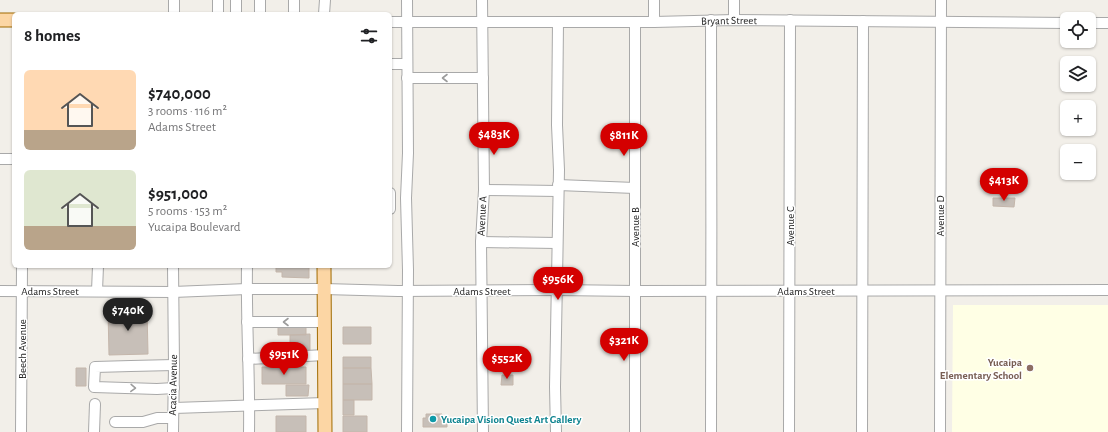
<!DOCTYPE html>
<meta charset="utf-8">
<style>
:root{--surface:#fff;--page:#f2f2f2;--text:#202124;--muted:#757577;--accent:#d40000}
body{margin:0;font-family:"Alegreya Sans",sans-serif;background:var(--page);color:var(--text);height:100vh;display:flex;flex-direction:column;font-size:15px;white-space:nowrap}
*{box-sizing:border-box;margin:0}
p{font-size:13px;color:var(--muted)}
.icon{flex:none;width:22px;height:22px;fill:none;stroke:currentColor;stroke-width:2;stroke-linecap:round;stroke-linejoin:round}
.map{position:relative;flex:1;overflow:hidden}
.panel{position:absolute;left:12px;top:12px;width:380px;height:256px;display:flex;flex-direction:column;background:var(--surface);border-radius:6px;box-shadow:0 1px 3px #0004}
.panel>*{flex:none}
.fabs{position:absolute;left:1060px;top:12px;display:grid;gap:8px}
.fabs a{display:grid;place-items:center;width:36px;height:36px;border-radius:6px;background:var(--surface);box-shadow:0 1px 3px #0004;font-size:20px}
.price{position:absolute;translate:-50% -34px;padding:0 9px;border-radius:14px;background:var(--accent);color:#fff;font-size:13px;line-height:26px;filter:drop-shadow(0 1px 2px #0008)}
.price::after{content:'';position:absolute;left:50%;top:24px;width:12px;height:9px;margin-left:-6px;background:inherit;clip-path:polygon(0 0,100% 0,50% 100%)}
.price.on{background:#222;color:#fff}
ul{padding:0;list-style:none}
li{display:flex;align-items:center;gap:12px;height:100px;padding:0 12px}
li span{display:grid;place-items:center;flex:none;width:112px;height:80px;border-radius:6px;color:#555}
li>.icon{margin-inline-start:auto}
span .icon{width:48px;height:48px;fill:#fffc;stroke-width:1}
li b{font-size:17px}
h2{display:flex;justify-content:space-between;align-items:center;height:48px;padding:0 12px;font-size:17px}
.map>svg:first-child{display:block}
.education{fill:#ffffe5}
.building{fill:#c7bfb8;stroke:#c4b6ab}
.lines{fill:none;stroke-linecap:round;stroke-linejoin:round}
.minor-casing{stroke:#a9a9a9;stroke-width:12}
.major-casing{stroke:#a06b00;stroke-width:15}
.minor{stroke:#fff;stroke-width:10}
.major{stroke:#fcd6a4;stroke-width:13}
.oneway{stroke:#9c9c9c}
.education-dot{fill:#8d6e63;stroke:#fff;stroke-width:1.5}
.culture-dot{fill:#0f9aa8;stroke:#fff;stroke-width:1.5}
.labels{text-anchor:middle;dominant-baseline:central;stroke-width:3;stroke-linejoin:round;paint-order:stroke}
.street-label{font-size:11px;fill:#222;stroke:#fff}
.education-label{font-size:11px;font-weight:bold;fill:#785e54;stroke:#fff;text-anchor:end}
.culture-label{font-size:11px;font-weight:bold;fill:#0d838f;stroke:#fff;text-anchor:start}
</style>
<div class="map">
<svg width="1108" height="432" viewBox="0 0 1108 432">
<rect width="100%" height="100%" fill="#f2efe9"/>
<path class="education" d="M953 305H1108V432H952Z"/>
<path class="building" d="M990 182 1009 183V193H990Z
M993 198H1015L1014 207 993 206Z
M276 266H309V278L282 277V272H276Z
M147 310 148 354 109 355 108 311Z
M278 326H306V335H278Z
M343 327H371V344H343Z
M310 334V350H290V335Z
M343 357H371V368H343Z
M262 367H306V384H262Z
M76 368H86V386H76Z
M343 368H371L372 384H343Z
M502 375H513V385H501Z
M343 384H372V400H343Z
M286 385H309L308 396H286Z
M343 400H354V415H343Z
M426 414H442V421H447V427H423V418H426Z
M276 416H306V432H276Z
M343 416H367V432H343Z"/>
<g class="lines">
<g class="minor-casing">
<g id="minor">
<path d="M174 0V14"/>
<path d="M218 0V14"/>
<path d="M236 0V14"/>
<path d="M294 0V14"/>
<path d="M482 0 484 190 481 242 483 432"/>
<path d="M260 14V0"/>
<path d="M324 14 325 0"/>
<path d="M734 20V0"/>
<path id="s1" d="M390 22H654L734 20 1067 23"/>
<path d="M635 22V432"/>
<path d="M654 22V0"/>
<path d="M1089 23H1108"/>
<path d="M390 64H407"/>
<path d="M407 78H483"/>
<path d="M0 159H14"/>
<path d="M558 185 635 188"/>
<path d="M484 190 558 191"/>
<path d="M390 193V209"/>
<path d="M481 242 557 243"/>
<path d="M247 266C246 321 250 377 249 432"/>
<path d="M0 291 173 292 247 289H324L398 291 557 290 635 291 1108 290"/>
<path d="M97 291 98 266"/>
<path d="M247 322H325"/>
<path d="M248 359 325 355"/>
<path d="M174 388 157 389 94 387 95 367 131 366 174 365"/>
<path d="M174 408 325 403"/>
<path d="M115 422H143L157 418H173"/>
<path d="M21 432 22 266"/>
<path d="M94 432 95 404"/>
<path d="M173 432 174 365 173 266"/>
<path d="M407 432 408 270 406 198 408 153 407 0"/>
<path d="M556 432 555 387 559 170 557 125 558 22"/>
<path d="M711 432C711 295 712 157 711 20"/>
<path d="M789 432 790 20"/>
<path d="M862 432 863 21"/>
<path d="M940 432 941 0"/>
</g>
</g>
<g class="major-casing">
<path id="major" d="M0 20H14
M324 266 325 432"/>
</g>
<use href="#minor" class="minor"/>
<use href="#major" class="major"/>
</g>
<defs><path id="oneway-chevron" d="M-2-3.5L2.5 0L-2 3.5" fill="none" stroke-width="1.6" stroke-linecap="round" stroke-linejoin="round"/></defs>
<g class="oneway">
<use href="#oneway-chevron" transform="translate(445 78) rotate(180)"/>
<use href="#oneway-chevron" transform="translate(286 322) rotate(180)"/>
<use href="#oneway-chevron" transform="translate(133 388) rotate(2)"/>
</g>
<circle class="education-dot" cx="1030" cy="368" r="4"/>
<circle class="culture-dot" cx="433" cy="419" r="4"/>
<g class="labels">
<g class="street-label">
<text stroke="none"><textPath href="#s1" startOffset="339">Bryant Street</textPath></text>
<text transform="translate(482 216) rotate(-87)">Avenue A</text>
<text transform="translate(940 216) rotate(-90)">Avenue D</text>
<text transform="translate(790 226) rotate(-90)">Avenue C</text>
<text transform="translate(635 227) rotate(-90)">Avenue B</text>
<text x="50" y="291">Adams Street</text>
<text x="482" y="291">Adams Street</text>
<text x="806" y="291">Adams Street</text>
<text transform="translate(22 349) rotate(-90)">Beech Avenue</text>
<text transform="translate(173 385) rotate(-89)">Acacia Avenue</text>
</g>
<g class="education-label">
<text x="1022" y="362">Yucaipa<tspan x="1022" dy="13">Elementary School</tspan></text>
</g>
<g class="culture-label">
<text x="441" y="419">Yucaipa Vision Quest Art Gallery</text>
</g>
</g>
</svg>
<div class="fabs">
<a><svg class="icon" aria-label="locate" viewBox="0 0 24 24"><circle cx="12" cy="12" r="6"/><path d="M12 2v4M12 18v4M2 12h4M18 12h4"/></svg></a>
<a><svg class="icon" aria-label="layers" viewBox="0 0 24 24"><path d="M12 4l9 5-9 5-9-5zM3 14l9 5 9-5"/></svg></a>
<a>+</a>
<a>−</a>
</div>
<b class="price" style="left:494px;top:156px">$483K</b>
<b class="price" style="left:624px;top:157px">$811K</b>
<b class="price" style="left:1004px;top:202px">$413K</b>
<b class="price" style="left:558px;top:301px">$956K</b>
<b class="price on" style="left:128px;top:332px">$740K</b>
<b class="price" style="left:624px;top:362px">$321K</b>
<b class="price" style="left:284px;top:376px">$951K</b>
<b class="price" style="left:507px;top:380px">$552K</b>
<section class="panel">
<h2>8 homes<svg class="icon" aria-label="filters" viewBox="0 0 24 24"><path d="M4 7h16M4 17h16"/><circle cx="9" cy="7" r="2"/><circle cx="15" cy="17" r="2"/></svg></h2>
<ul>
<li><span style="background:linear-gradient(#ffd9b3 75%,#b9a48a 0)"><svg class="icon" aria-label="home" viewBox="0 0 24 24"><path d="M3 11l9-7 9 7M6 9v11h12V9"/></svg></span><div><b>$740,000</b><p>3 rooms · 116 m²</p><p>Adams Street</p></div></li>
<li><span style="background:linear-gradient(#dfe7d0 70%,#b9a48a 0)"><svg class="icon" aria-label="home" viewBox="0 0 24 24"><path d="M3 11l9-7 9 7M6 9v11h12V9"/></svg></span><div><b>$951,000</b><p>5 rooms · 153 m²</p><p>Yucaipa Boulevard</p></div></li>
</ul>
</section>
</div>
